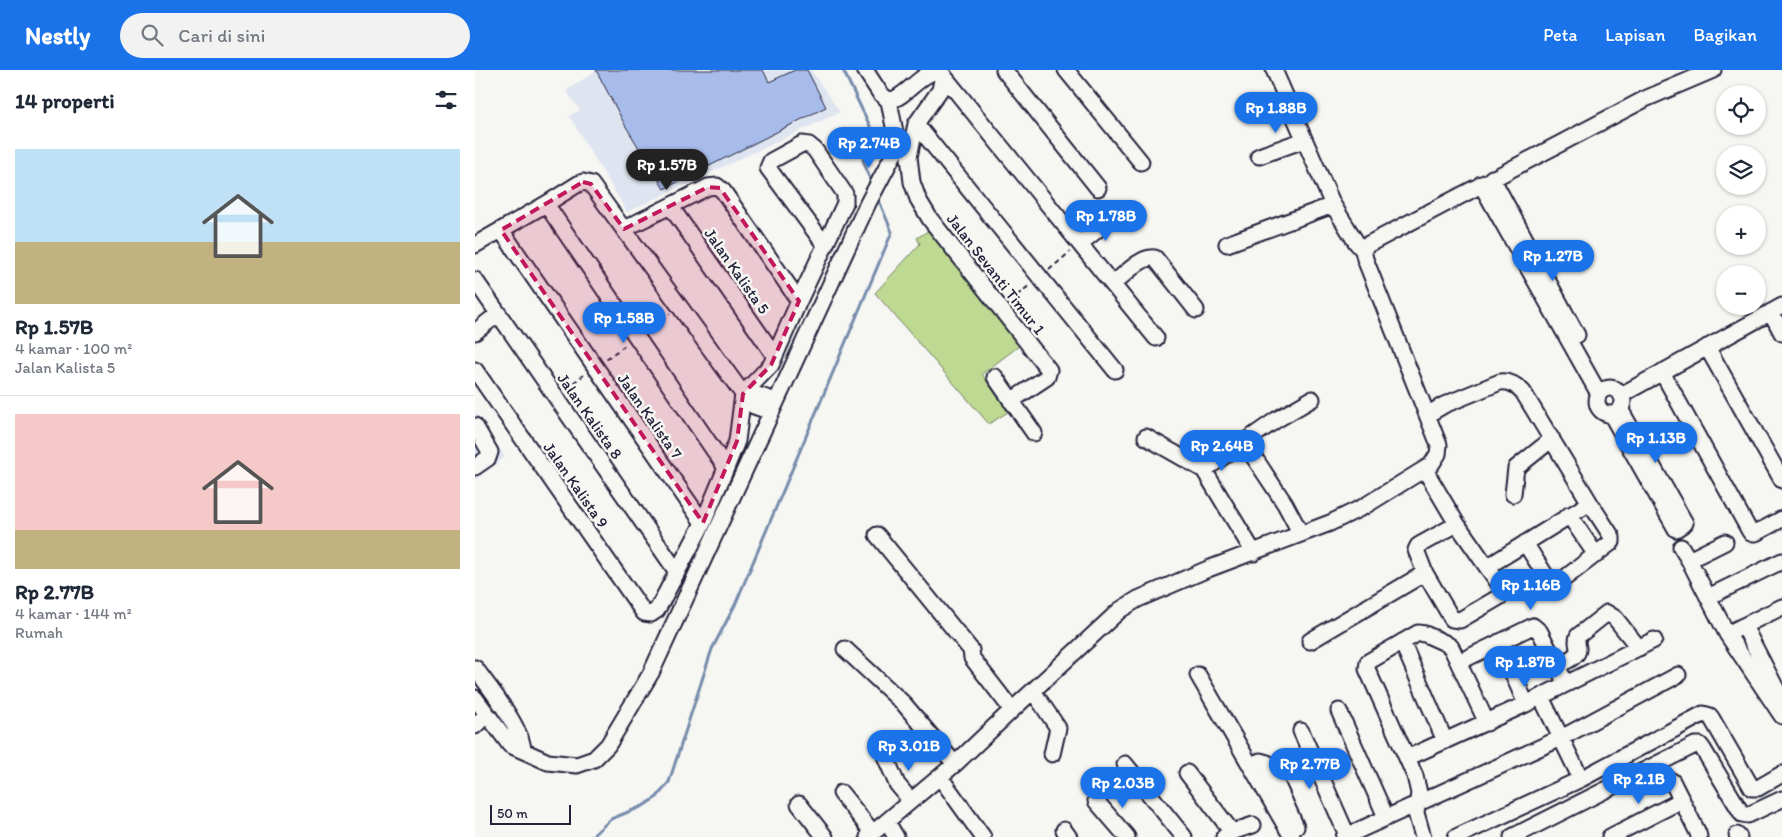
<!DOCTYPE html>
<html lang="id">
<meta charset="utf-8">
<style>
:root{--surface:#fff;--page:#f2f2f3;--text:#1f2937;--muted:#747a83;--line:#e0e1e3;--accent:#1a73e8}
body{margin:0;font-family:Itim,sans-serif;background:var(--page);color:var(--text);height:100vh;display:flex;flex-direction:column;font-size:19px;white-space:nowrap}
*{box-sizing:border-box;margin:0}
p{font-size:16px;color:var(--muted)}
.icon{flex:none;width:28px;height:28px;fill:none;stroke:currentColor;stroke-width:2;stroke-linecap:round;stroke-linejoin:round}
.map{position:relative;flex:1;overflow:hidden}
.drawer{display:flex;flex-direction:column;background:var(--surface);width:475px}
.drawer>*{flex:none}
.tools{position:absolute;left:1241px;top:15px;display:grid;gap:10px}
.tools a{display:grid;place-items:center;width:50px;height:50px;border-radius:50%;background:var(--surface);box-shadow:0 1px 4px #0004;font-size:25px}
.scale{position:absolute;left:15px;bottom:12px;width:81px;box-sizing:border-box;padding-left:5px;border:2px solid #22223b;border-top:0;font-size:14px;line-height:18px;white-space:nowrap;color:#22223b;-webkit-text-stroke:4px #f6f6f2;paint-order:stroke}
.price{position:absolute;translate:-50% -42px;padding:0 11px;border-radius:18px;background:var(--accent);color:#fff;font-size:16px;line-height:32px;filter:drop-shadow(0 1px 2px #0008)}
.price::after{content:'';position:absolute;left:50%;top:30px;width:15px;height:11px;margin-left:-8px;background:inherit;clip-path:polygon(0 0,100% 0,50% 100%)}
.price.active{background:#222;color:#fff}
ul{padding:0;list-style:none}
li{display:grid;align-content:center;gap:10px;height:265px;padding:0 15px}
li+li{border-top:1px solid var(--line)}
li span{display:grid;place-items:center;height:155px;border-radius:0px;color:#555}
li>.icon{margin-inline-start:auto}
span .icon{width:90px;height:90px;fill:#fffc;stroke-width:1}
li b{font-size:21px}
h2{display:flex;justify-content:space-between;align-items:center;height:60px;padding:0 15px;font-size:21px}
header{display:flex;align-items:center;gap:30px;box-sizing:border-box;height:70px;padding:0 25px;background:var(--accent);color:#fff}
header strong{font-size:24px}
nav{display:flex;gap:28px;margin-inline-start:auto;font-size:18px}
.search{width:350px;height:45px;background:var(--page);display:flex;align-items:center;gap:12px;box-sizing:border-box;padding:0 18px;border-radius:28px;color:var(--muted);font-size:19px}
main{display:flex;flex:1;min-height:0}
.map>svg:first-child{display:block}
.built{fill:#dfe5f0}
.green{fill:#bed991;stroke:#707e66}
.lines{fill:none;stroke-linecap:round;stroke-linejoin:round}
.stream{stroke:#778cac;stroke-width:3}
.building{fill:#a8bceb;stroke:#22223b}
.minor-casing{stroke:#22223b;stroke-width:19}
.path{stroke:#22223b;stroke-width:2;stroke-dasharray:5 4;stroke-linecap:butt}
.minor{stroke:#f6f6f2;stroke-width:15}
.marked{fill:#c2185b;fill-opacity:0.2;stroke:#c2185b;stroke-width:4;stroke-dasharray:10 6;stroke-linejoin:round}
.labels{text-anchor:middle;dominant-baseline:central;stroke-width:5;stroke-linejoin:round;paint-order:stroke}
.street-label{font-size:16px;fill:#22223b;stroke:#f6f6f2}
</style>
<header>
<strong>Nestly</strong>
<div class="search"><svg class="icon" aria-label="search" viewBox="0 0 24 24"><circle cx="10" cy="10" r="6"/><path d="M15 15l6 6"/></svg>Cari di sini</div>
<nav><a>Peta</a><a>Lapisan</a><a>Bagikan</a></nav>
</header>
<main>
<section class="drawer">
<h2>14 properti<svg class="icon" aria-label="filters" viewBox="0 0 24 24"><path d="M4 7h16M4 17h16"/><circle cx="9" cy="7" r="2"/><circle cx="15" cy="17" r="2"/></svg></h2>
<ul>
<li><span style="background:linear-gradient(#bfe0f5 60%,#c2b280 0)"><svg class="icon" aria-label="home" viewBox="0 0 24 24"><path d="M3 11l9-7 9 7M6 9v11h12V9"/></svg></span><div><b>Rp 1.57B</b><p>4 kamar · 100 m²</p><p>Jalan Kalista 5</p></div></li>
<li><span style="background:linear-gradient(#f6c9c9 75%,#c2b280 0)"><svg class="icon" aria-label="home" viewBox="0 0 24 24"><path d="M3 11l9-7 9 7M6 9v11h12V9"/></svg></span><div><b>Rp 2.77B</b><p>4 kamar · 144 m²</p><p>Rumah</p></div></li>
</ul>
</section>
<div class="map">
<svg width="1307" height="767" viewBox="0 0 1307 767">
<rect width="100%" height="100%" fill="#f6f6f2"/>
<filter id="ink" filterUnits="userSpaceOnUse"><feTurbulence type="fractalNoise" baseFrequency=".02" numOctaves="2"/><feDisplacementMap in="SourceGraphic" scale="10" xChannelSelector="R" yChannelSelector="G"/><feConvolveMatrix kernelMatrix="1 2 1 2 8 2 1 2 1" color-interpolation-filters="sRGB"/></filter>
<g filter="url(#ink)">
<path class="built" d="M122 0H336L365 42 152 142 94 46 105 40 91 21Z
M0 342 30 387 0 410Z"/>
<path class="green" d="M456 159 474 185 544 276 507 304 533 342 514 354 400 223 445 174 442 168Z"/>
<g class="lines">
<path class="stream" d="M368 0 395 56V73L388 90 397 114
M116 767 136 749 168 736 182 727 194 712 237 579 260 535 417 162 402 126"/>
</g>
<path class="building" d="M121 0H288L294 12 320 0H332L351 37 189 119 150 55Z"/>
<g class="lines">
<g class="minor-casing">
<path id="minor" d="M390 0 405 23 414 31C432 27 447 0 466 1L468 5 465 20 441 54 434 87 437 112 443 129 455 149 574 300 572 307 536 331
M529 0 623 118
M591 0 666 92
M799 0 858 135 881 172 888 180
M468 5 681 268
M441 54 640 300
M784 86 829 70
M1017 108 1102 265
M1006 114 1124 324
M71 134 251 398
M196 137 300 286
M149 159 233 117 242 116 248 121 324 231
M26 160 228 453
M605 174 638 147
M752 174 858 135
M0 175 71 134 103 114 108 112 116 114 273 331 279 336 296 342
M0 210 202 502
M638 214C648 206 667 185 680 188L721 240
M1296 242 1307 263
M0 262 23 244
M1232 277 1307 410
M0 300 169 543 176 544 182 540 228 453 251 398 262 371 268 324 296 295 324 231 370 133V124L340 80 334 75 327 74 296 91 293 98 350 175
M1187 302 1274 460 1276 463H1281L1307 449
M520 307 559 363
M1122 331a13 13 0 1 1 26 0a13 13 0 1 1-26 0Z
M268 324 276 323 301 331
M1146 325 1307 236
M1136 344 1201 459 1210 453 1145 339
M0 356 15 382 13 388 0 397
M671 367 729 400 779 483
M769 372 810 434 826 464
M729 400 801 350 837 329
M950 400 982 454 1012 497 1115 433 1048 322C1041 315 1035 311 1025 312L969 335 952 345
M1038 424 1041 398 1077 369
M1094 445 1121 485
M982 454 948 473 943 476 941 480 950 503 977 549 985 550 1026 526 1028 519 1012 497
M402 465 496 580 497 588 537 640
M1050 473 1076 514H1082L1137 472V467L1115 433
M1206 477 1214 490 1252 564 1307 646
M1214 490 1250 472
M1233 527 1307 491
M1269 556 1307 630
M1260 560 1307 537
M835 571 950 503
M927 572 970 671
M1024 572 1051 634
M370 579 429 634 480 694
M984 592 1058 556 1065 562 1091 614
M1081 596C1089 592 1104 587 1103 578 1102 573 1101 571 1103 566L1132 543 1140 548 1164 578
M0 598C14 617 47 658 48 680
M723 605 817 767
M558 621 583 658 577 684
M1066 627 1106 709
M0 628 35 675 73 692 102 695 119 689 133 675 176 603 393 133 421 80 420 62 414 31
M864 641 911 747
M0 656 12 644
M826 661 872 765
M410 686 422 714 436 731
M932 688 1051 634 1179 570
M650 694 709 767
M776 695 785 691 792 693 821 757
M712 703 757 762
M465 707 508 767
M1197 711 1223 763 1224 767
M366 723 398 763
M621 731 652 767
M324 734 350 767
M412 752 421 767
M589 760 594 767
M1262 765 1264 767
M393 767 480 694 537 640 645 540 663 529 733 499 855 453 888 437 956 395 963 384 964 375 890 189 888 180 890 176 1170 29 1238 0
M749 767 757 762 778 755
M869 767 1086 668 1203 605
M948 767 941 743 944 723 940 706 892 599 893 592 943 563 950 564 970 573 976 577 1012 653
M981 767 1106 709 1228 644 1235 646 1237 649 1277 718H1283L1307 704
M1037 767 1220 675H1225L1228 679 1267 744 1273 745 1307 729
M1135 767 1207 730"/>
</g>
<path class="path" d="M574 200 595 182
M535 231 555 215
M172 260 195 244
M131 289 152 274
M91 318 109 305"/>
<use href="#minor" class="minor"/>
</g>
</g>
<path class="marked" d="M108 112 116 114 149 159 233 117 245 118 324 231 296 295 268 324 262 371 228 453 26 160Z"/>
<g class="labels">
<g class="street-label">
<text transform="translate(262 201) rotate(55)">Jalan Kalista 5</text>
<text transform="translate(521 204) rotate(52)">Jalan Sevanti Timur 1</text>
<text transform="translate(115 346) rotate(55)">Jalan Kalista 8</text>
<text transform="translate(175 346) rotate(55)">Jalan Kalista 7</text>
<text transform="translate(101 415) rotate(55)">Jalan Kalista 9</text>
</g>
</g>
</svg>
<div class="tools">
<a><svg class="icon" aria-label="locate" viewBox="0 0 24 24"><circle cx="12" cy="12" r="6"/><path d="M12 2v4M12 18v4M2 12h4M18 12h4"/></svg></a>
<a><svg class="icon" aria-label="layers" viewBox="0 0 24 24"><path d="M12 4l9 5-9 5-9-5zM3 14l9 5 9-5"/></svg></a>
<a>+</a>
<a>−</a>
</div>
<div class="scale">50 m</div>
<b class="price" style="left:801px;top:64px">Rp 1.88B</b>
<b class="price" style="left:394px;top:99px">Rp 2.74B</b>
<b class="price active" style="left:192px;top:121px">Rp 1.57B</b>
<b class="price" style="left:631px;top:172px">Rp 1.78B</b>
<b class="price" style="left:1078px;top:212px">Rp 1.27B</b>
<b class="price" style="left:149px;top:274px">Rp 1.58B</b>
<b class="price" style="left:1181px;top:394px">Rp 1.13B</b>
<b class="price" style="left:747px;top:402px">Rp 2.64B</b>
<b class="price" style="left:1056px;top:541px">Rp 1.16B</b>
<b class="price" style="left:1050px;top:618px">Rp 1.87B</b>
<b class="price" style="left:434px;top:702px">Rp 3.01B</b>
<b class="price" style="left:835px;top:720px">Rp 2.77B</b>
<b class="price" style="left:1164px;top:735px">Rp 2.1B</b>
<b class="price" style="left:648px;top:739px">Rp 2.03B</b>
</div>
</main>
